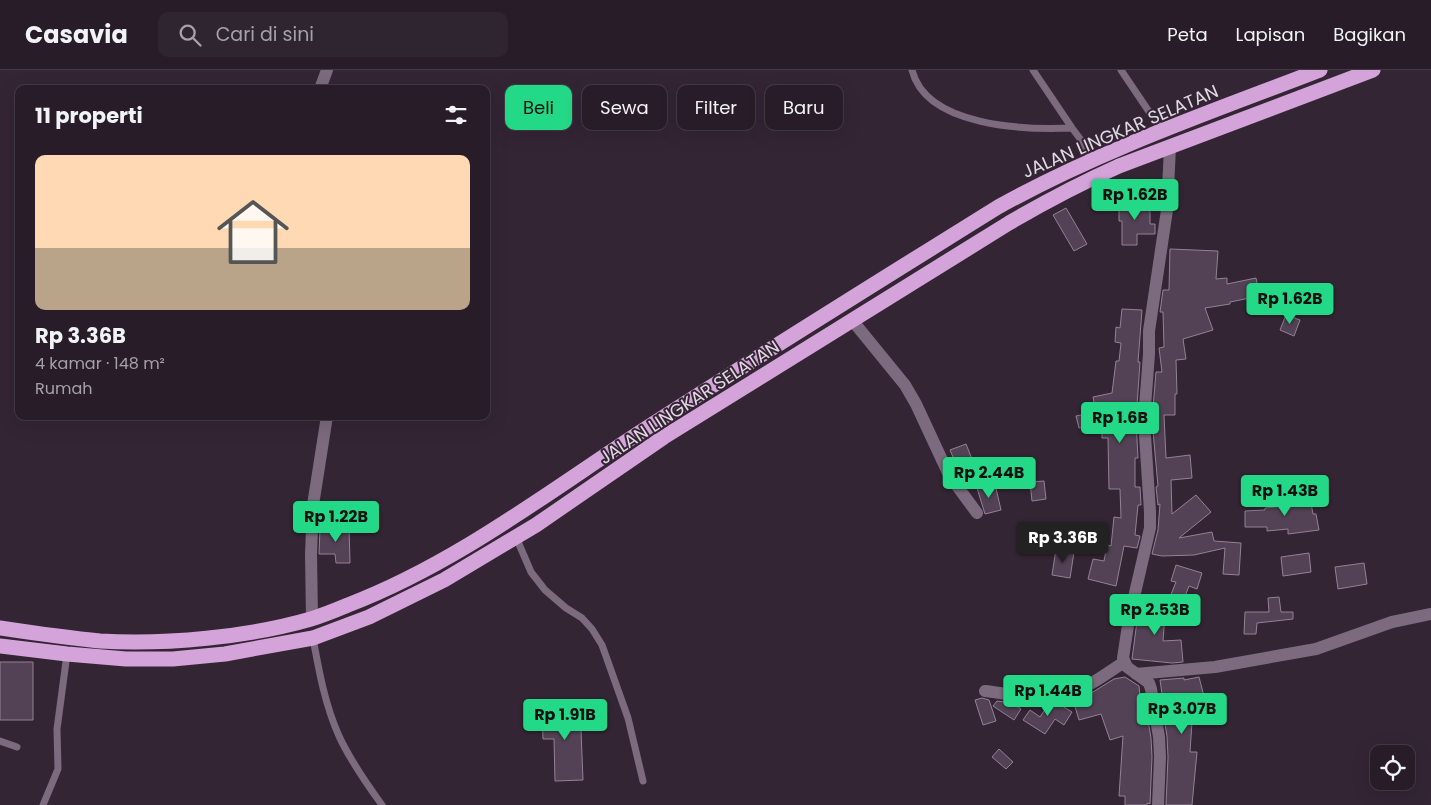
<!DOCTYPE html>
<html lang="id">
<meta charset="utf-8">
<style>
:root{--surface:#271c28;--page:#2f2530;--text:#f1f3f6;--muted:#a4a1a8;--line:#433a45;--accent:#23d886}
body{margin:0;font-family:Poppins,sans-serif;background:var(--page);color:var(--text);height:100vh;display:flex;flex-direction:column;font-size:19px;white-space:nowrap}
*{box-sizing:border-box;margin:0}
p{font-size:16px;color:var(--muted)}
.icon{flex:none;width:28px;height:28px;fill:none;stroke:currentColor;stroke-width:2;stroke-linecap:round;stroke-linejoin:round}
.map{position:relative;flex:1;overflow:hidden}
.panel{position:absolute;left:15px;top:15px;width:475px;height:335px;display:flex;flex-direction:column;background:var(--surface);border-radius:10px;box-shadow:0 5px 20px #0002,0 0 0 1px var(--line)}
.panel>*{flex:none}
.banner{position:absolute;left:505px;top:15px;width:475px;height:45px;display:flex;gap:10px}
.fabs{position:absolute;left:1370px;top:675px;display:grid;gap:10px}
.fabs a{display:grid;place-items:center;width:45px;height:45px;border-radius:10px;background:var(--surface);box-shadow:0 5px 20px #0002,0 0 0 1px var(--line);font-size:25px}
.price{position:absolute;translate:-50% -42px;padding:0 11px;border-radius:5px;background:var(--accent);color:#111;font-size:16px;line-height:32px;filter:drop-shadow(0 1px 2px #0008)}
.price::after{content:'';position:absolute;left:50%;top:30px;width:15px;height:11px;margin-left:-8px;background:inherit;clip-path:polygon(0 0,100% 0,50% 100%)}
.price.selected{background:#222;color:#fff}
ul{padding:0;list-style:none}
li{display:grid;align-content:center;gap:10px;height:265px;padding:0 20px}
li+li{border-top:1px solid var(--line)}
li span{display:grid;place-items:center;height:155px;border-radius:10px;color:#555}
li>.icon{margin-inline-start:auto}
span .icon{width:90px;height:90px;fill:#fffc;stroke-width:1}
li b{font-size:21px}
h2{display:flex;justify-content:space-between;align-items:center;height:60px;padding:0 20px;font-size:21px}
.pill{padding:0 18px;border-radius:10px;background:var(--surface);box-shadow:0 5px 20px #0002,0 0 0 1px var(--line);font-size:18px;line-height:45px}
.pill.selected{background:var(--accent);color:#111}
header{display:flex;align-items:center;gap:30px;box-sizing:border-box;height:70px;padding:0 25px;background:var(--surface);border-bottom:1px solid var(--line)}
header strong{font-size:24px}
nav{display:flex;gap:28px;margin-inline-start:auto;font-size:18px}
.search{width:350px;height:45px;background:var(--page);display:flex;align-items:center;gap:12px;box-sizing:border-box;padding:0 18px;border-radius:10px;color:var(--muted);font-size:19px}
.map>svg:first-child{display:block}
.building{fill:#534255;stroke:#938195}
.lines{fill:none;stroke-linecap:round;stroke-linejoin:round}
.lane{stroke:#7c6b7e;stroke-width:7}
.street{stroke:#7c6b7e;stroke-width:12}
.highway{stroke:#d4a3d9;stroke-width:15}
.labels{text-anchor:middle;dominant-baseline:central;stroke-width:4;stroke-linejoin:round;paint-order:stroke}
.street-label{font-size:18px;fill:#e2d8e3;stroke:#342535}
</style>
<header>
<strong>Casavia</strong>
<div class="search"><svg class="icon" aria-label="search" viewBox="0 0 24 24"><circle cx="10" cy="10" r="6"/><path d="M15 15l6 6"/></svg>Cari di sini</div>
<nav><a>Peta</a><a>Lapisan</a><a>Bagikan</a></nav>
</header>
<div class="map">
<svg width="1431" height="735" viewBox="0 0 1431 735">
<rect width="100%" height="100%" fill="#342535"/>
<path class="building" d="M1119 132H1150V154H1155V164H1137V175H1122V151H1119Z
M1066 138 1087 174 1074 181 1053 145Z
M1170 179 1218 181 1216 209 1227 208V214L1256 208 1260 226 1230 232V234L1205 238 1213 260 1183 269 1186 289 1176 290 1177 324H1175V345H1164L1166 388 1190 385 1192 408 1171 410 1172 444 1196 425 1211 442 1179 468 1212 462 1214 471 1241 473 1239 505 1223 504 1225 478 1194 485 1162 486 1152 484 1158 460 1160 434 1158 435 1156 417 1158 416 1152 350 1156 302H1162L1159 278 1164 277 1163 242H1160L1163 220H1169Z
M1122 239 1142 240 1138 292H1140L1136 350 1138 388H1135V417H1140L1141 435H1138L1135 465 1140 466 1137 478 1124 476 1116 516 1088 509 1093 489 1104 491 1107 475 1111 476 1114 447 1121 448 1120 419H1109L1108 368H1102V354L1079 358 1076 346 1096 342 1093 327 1112 323 1116 291H1119L1121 273 1115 272 1116 257 1120 258Z
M1286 245 1300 250 1294 266 1280 260Z
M966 374 978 404 963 410 950 380Z
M1044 411 1046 429 1032 431 1030 412Z
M995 414 1001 440 985 444 977 418Z
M1310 428 1313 444H1316L1319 460 1288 464V459L1267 461V457H1245V441L1265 440V438L1284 436 1283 431Z
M349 457 350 493H336L335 484H319L320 458Z
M1056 479 1074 482 1070 508 1052 505Z
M1309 483 1311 502 1283 506 1281 487Z
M1364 493 1367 514 1338 519 1335 497Z
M1176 495 1202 503 1197 519 1189 516 1179 542 1166 537 1176 512 1171 511Z
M1279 527 1281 542H1293V549L1257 553 1256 564H1244L1245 542H1269L1268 528Z
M1141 531 1166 532 1163 571 1181 570 1183 592 1172 593 1132 589 1137 551Z
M0 592H33V650H0Z
M1125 607 1139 616 1140 627 1144 626 1151 668 1152 687 1150 734 1147 733V735H1125V726H1119L1123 666 1110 670 1101 644 1079 650 1073 630 1093 622 1114 609Z
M1199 607 1206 634 1208 650 1192 652 1190 682H1197L1192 735H1166L1168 687 1167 666 1160 624H1162L1160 610 1184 608V610Z
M982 628 989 630 996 651 983 655 975 630Z
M997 631 1012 633 1021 639 1014 650 993 636Z
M1059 634 1072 642 1064 655 1055 649 1045 664 1023 650 1030 640 1040 647 1048 635Z
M580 635 583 710 555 711 554 669H543L542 641H553V636Z
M999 679 1013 692 1006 699 992 687Z"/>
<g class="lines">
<path class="lane" d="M912 0C926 57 1025 60 1072 58L1081 70 1092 90
M1033 0 1072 58
M1121 0 1162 61
M516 467 531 502 545 520 566 538 582 548 592 559 602 575 628 648 643 711
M313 568C319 601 325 635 339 666 350 690 366 713 382 735
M0 671 17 677
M43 735 58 699 57 659 67 584"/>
<path class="street" d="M320 19 327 0
M852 250 905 315 916 334 949 405 977 443
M312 549 311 484 313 435 327 346
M1136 604 1215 597 1316 579 1392 552 1431 544
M985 621C1010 624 1041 631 1066 624 1088 618 1106 604 1124 592
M1158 735 1160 687 1159 667 1151 619 1149 613 1127 597 1123 588 1129 549 1150 458V442L1144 350 1149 284V261L1167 140 1170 77"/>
<path class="highway" d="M0 558C33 563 67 568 100 571 165 575 249 567 311 549 324 545 336 540 348 535 455 494 547 423 642 361 760 285 879 211 998 137 1100 80 1211 42 1320 0
M0 576 67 584 126 589H173L225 584 313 568 369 547 444 510 536 455 664 367 1009 153C1045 132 1081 113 1119 96L1373 0"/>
</g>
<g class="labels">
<g class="street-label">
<text transform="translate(1120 61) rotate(-23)">JALAN LINGKAR SELATAN</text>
<text transform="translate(689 332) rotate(-33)">JALAN LINGKAR SELATAN</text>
</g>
</g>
</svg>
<div class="fabs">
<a><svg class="icon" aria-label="locate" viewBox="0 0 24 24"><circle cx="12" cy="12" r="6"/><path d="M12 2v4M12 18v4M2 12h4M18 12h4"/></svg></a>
</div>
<b class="price" style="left:1135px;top:151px">Rp 1.62B</b>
<b class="price" style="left:1290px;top:255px">Rp 1.62B</b>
<b class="price" style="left:1120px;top:374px">Rp 1.6B</b>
<b class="price" style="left:989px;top:429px">Rp 2.44B</b>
<b class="price" style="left:1285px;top:447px">Rp 1.43B</b>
<b class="price" style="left:336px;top:473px">Rp 1.22B</b>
<b class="price selected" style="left:1063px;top:494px">Rp 3.36B</b>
<b class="price" style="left:1155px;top:566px">Rp 2.53B</b>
<b class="price" style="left:1048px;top:647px">Rp 1.44B</b>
<b class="price" style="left:1182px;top:665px">Rp 3.07B</b>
<b class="price" style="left:565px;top:671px">Rp 1.91B</b>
<div class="banner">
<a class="pill selected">Beli</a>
<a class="pill">Sewa</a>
<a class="pill">Filter</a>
<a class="pill">Baru</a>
</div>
<section class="panel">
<h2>11 properti<svg class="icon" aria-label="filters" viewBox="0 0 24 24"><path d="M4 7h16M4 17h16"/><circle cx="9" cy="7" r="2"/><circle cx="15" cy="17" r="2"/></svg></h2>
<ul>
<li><span style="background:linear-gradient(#ffd9b3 60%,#b9a48a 0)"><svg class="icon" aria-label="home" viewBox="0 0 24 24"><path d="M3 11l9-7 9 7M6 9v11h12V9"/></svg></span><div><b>Rp 3.36B</b><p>4 kamar · 148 m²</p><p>Rumah</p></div></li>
</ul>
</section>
</div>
